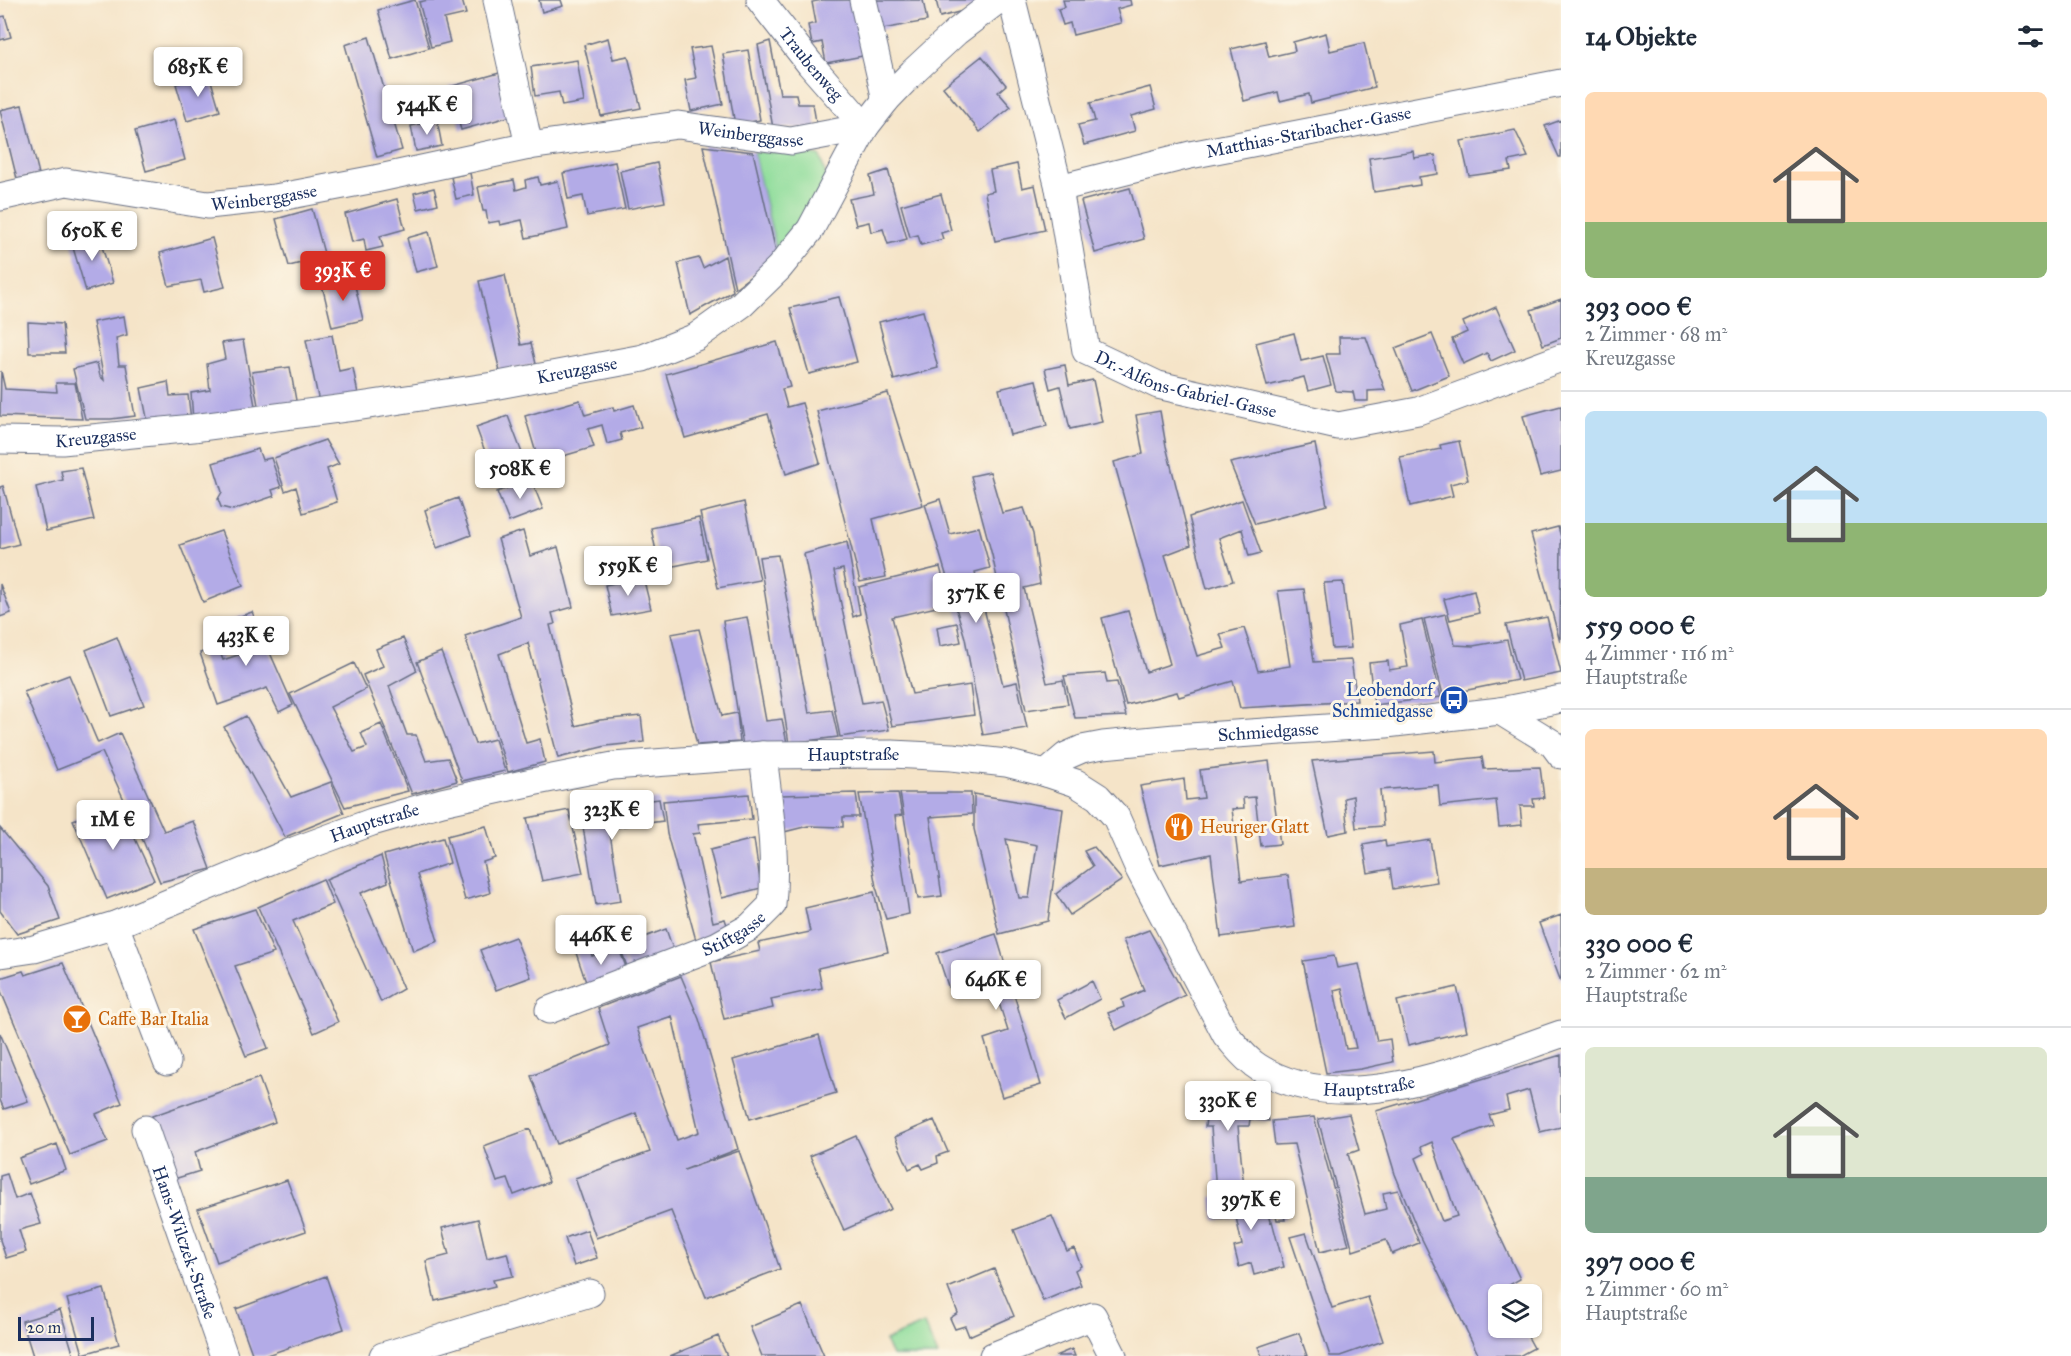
<!DOCTYPE html>
<html lang="de">
<meta charset="utf-8">
<style>
:root{--surface:#fff;--page:#f6f6f7;--text:#1f2937;--muted:#747a83;--line:#e0e1e3;--accent:#d93025}
body{margin:0;font-family:"IM FELL Great Primer",serif;background:var(--page);color:var(--text);height:100vh;display:flex;flex-direction:column;font-size:22px;white-space:nowrap}
*{box-sizing:border-box;margin:0}
p{font-size:20px;color:var(--muted)}
.icon{flex:none;width:33px;height:33px;fill:none;stroke:currentColor;stroke-width:2;stroke-linecap:round;stroke-linejoin:round}
.map{position:relative;flex:1;overflow:hidden}
.sheet{display:flex;flex-direction:column;background:var(--surface);width:510px}
.sheet>*{flex:none}
.controls{position:absolute;left:1488px;top:1284px;display:grid;gap:12px}
.controls a{display:grid;place-items:center;width:54px;height:54px;border-radius:9px;background:var(--surface);box-shadow:0 2px 4px #0004;font-size:30px}
.scale{position:absolute;left:18px;bottom:15px;width:76px;box-sizing:border-box;padding-left:6px;border:3px solid #1b2f5e;border-top:0;font-size:16px;line-height:21px;white-space:nowrap;color:#1b2f5e;-webkit-text-stroke:4px #fcf5e5;paint-order:stroke}
.price{position:absolute;translate:-50% -51px;padding:0 14px;border-radius:6px;background:#fff;color:#222;font-size:20px;line-height:39px;filter:drop-shadow(0 2px 3px #0008)}
.price::after{content:'';position:absolute;left:50%;top:36px;width:18px;height:14px;margin-left:-9px;background:inherit;clip-path:polygon(0 0,100% 0,50% 100%)}
.price.current{background:var(--accent);color:#fff}
ul{padding:0;list-style:none}
li{display:grid;align-content:center;gap:12px;height:318px;padding:0 24px}
li+li{border-top:2px solid var(--line)}
li span{display:grid;place-items:center;height:186px;border-radius:9px;color:#555}
li>.icon{margin-inline-start:auto}
span .icon{width:108px;height:108px;fill:#fffc;stroke-width:1}
li b{font-size:26px}
h2{display:flex;justify-content:space-between;align-items:center;height:72px;padding:0 24px;font-size:26px}
main{display:flex;flex:1;min-height:0}
.map>svg:first-child{display:block}
.green{fill:#8fdd9b;stroke:#55867c;stroke-width:1.5}
.building{fill:#b3abe7;fill-rule:evenodd}
.lines{fill:none;stroke-linecap:round;stroke-linejoin:round}
.minor-casing{stroke:#676e83;stroke-width:29}
.minor{stroke:#fff;stroke-width:27}
.labels{text-anchor:middle;dominant-baseline:central;stroke-width:6;stroke-linejoin:round;paint-order:stroke}
.street-label{font-size:18px;fill:#1b2f5e;stroke:#fcf5e5}
.transit-label{font-size:18px;fill:#164399;stroke:#fcf5e5;text-anchor:end}
.food-label{font-size:18px;fill:#c56008;stroke:#fcf5e5;text-anchor:start}
</style>
<main>
<div class="map">
<svg width="1561" height="1356" viewBox="0 0 1561 1356">
<rect width="100%" height="100%" fill="#fcf5e5"/>
<filter id="ink" filterUnits="userSpaceOnUse"><feTurbulence type="fractalNoise" baseFrequency=".0167" numOctaves="2"/><feDisplacementMap in="SourceGraphic" scale="12" xChannelSelector="R" yChannelSelector="G"/><feConvolveMatrix kernelMatrix="1 2 1 2 8 2 1 2 1" color-interpolation-filters="sRGB"/></filter>
<filter id="wash" filterUnits="userSpaceOnUse"><feTurbulence type="fractalNoise" baseFrequency=".008" numOctaves="4" result="noise"/><feDisplacementMap in="SourceGraphic" scale="24" xChannelSelector="R" yChannelSelector="G"/><feGaussianBlur stdDeviation="1.35" result="paint"/><feColorMatrix in="noise" values="0 0 0 0 0 0 0 0 0 0 0 0 0 0 0 0 0 1.4 0 .05"/><feComposite in="paint" operator="in"/></filter>
<g filter="url(#wash)">
<rect width="100%" height="100%" fill="#f5e4c8"/>
<path class="green" d="M753 152H789L820 156 827 179 818 201 777 252Z
M924 1324 938 1356H892L885 1341Z"/>
<g id="blocks">
<path class="building" d="M415 0 429 48 392 59 378 10Z
M428 0H462L466 14 444 19 450 42 431 47 419 2Z
M539 0H561L563 6 542 12Z
M822 0H857L868 55 826 63 822 42 812 44 808 25 816 23 812 2Z
M871 0H923L927 21 877 30Z
M936 0H990L985 5 940 17Z
M1063 0H1130L1131 5 1117 9 1121 23 1073 35 1070 23 1063 25 1058 9 1065 7Z
M5 16 11 37 0 40V17Z
M1326 33 1330 51 1364 43 1375 87 1311 103 1309 94 1280 101 1278 92 1244 101 1231 49 1265 41 1269 57 1295 51 1293 42Z
M369 37 402 150 377 157 345 45Z
M608 38 613 59 628 56 641 108 601 116 584 45Z
M770 41 780 94H796L798 104H813L817 128H773L758 45Z
M711 46 723 104 691 111 685 80 696 78 690 49Z
M748 50 760 120 735 125 723 54Z
M982 56 1006 85 998 92 1011 107 980 132 943 87Z
M577 60 584 102 562 106 559 92 535 96 531 67Z
M503 72 515 115 461 130 449 87Z
M209 74 220 111 187 121 176 84Z
M1150 87 1156 109 1131 116 1135 131 1084 145 1078 125 1095 121 1090 103Z
M22 105 39 174 17 179 0 110Z
M174 120 185 160 146 171 135 131Z
M437 120 442 146 416 151 411 126Z
M1561 120V157H1559L1545 126Z
M1515 130 1528 157 1509 161 1511 170 1469 176 1461 141Z
M703 146 753 152 777 256 735 288Z
M1413 151 1414 158 1435 155 1438 174 1419 177 1420 185 1374 192 1369 158Z
M615 162 625 209 587 216 583 196 568 199 563 173Z
M657 163 665 202 628 209 620 171Z
M1017 164 1022 188 1035 185 1045 230 995 241 985 193 994 191 990 170Z
M888 170 907 239 888 244 883 229 871 232 869 222 856 225 849 199 874 194 870 176Z
M470 173 474 195 456 199 451 177Z
M538 177 540 185 558 181 568 229 526 238 522 220 500 225 499 221 488 223 486 211H483L478 187 514 180 516 190 526 187 525 180Z
M434 188 438 204 418 209 414 193Z
M1130 188 1144 239 1095 253 1081 201Z
M941 194 951 230 941 233 943 239 921 245 918 235 910 237 901 205Z
M397 199 405 229 380 236 383 247 366 251 364 239 352 242 345 214Z
M312 209 325 257 289 266 276 219Z
M429 232 438 266 416 272 407 238Z
M98 233 113 283 86 291 71 241Z
M212 238 225 287 204 292 201 280 169 286 160 253Z
M725 256 733 291 690 315 678 263 699 258 703 268Z
M505 275 521 345 531 343 536 364 500 372 479 281Z
M353 277 363 320 332 327 322 285Z
M839 297 857 362 809 374 790 308Z
M1561 299V338L1543 345 1531 310Z
M1496 307 1515 350 1491 361 1487 353 1463 364 1452 339 1467 332 1463 322Z
M923 311 938 368 894 380 879 322Z
M124 316 127 335 116 338 119 365H126L135 416 111 419H85L73 369 97 363 100 376 104 380 93 322Z
M28 322 62 324 65 353H29Z
M1294 333 1301 361 1323 356 1331 385 1308 391 1304 377 1267 386 1256 343Z
M1432 334 1449 376 1412 391 1395 348Z
M332 335 339 371 353 368 358 394 319 402 306 340Z
M1339 337H1366L1385 390 1368 391V401H1355L1353 392 1336 391 1326 354H1340Z
M243 340 256 411 193 420 191 393 210 390 207 364 225 359 222 343Z
M777 342 790 387 782 389 787 407 802 403 820 463 786 474 768 414 685 438 666 374Z
M1065 365 1069 385 1093 380 1102 422 1070 429 1060 386 1050 389 1045 369Z
M290 367 297 406 259 411 252 372Z
M1 371 5 389 57 392 56 383H75L82 419 0 416Z
M1036 380 1047 426 1010 435 999 389Z
M168 382 170 396 188 395 191 420 148 423 141 388Z
M888 393 923 505 873 519 886 577 860 582 817 411Z
M580 400 585 415 613 407 614 411 634 405 641 427 620 433 622 440 607 444 602 425 588 429 594 447 539 463 525 416Z
M1561 406V471L1540 476 1523 416Z
M1160 411 1166 446 1191 545 1165 555 1197 656 1225 648 1220 634 1244 628 1258 671 1290 666 1278 591 1304 589 1314 662 1351 660 1357 701 1240 708 1233 681 1179 697 1177 692 1126 705 1102 618 1128 611 1146 672 1170 664 1114 462 1143 454 1136 415Z
M508 416 522 453 490 465 476 427Z
M325 440 339 464 327 469 337 502 303 513 296 487 285 491 274 458Z
M1459 441 1468 480 1450 484 1453 496 1410 506 1400 457 1441 449 1440 445Z
M1315 444 1327 505 1255 524 1230 463Z
M258 449 262 460 271 458 281 487 272 490 274 496 233 510 221 507 218 499 222 492 213 463Z
M81 468 94 520 46 531 36 487 63 480 61 471Z
M990 472 1002 513 1024 508 1033 534 1040 584 1024 588 1047 683 1063 680 1068 704 1026 710 992 555 971 476Z
M531 479 543 509 509 522 497 492Z
M3 486 19 544 0 549V487Z
M458 498 471 535 437 548 425 510Z
M940 499 950 534 979 527 990 568 975 572 1003 685 1017 682 1027 728 983 735 965 638 925 504Z
M1242 500 1261 553 1249 556 1242 529 1219 538 1233 581 1207 589 1189 517Z
M744 502 760 580 718 588 700 513Z
M699 518 707 559 660 569 651 528Z
M1558 527 1561 537 1560 642 1531 534Z
M221 531 243 586 203 602 180 545Z
M523 531 530 556 558 547 573 607 552 613 555 624 550 625 575 726 600 720 641 716 644 742 606 746 558 758 528 643 499 654 526 743 540 739 545 762 508 772 465 636 521 617 498 539Z
M847 542 860 614 853 617 843 569 834 571 862 703 881 700 889 730 840 737 804 554Z
M778 555 809 713 832 710 838 737 789 743 759 557Z
M940 567 950 604 892 617 912 694 970 685 974 715 892 726 859 587Z
M643 577 651 609 612 616 605 585Z
M1343 582 1351 648 1332 649 1324 583Z
M0 584 11 613 0 617Z
M1474 591 1479 613 1450 620 1444 599Z
M252 612 293 705 279 712 267 688 218 705 200 653 218 647 223 660 244 653 230 620Z
M1446 614 1455 645 1473 646 1507 640 1517 680 1443 695 1424 619Z
M747 617 766 721 782 719 787 743 743 746 723 621Z
M1547 617 1561 673 1521 681 1506 625Z
M1422 620 1441 697 1374 705 1369 663 1388 661 1389 670 1408 667 1400 625Z
M957 623 961 642 940 646 937 627Z
M699 629 722 716 737 713 740 742 697 745 671 634Z
M117 637 144 705 111 716 86 650Z
M403 638 417 671 389 686 407 735H416L426 761 448 758 457 781 412 794 363 675 383 666 376 649Z
M441 652 475 744 495 739 505 771 462 781 417 662Z
M354 663 366 689 330 707 354 752 367 747 361 733 381 724 408 791 345 807 290 694Z
M1105 673 1107 683 1117 682 1126 716 1075 718 1064 676Z
M69 675 98 743 120 733 164 831 193 821 211 869 160 882 144 843 102 752 57 770 24 692Z
M246 716 291 797 331 782 344 813 285 837 267 803 224 727Z
M1434 751 1435 762 1482 757 1484 769 1540 767 1544 798 1533 799 1534 806H1520L1522 825 1499 827 1496 800 1440 806 1438 785 1380 790 1383 826 1356 828 1353 796 1344 798 1348 831 1328 835 1312 761Z
M1269 761 1280 844 1261 846 1255 797 1243 798 1244 808 1232 809 1241 881 1288 875 1295 927 1221 937 1211 854 1160 865 1140 786 1184 779 1186 800 1204 798 1200 770Z
M856 793 859 817H843V827L808 826 784 832 781 795Z
M898 793 902 815 895 816 909 914 886 919 876 887 859 794Z
M900 793H971L972 814 930 817 942 896 918 899Z
M749 794 752 819 698 824 700 833 693 834 713 922 725 919 729 931 697 944 667 834 663 801Z
M974 794 1063 809 1048 921 999 934 974 829ZM1006 839 1037 845 1029 898H1019Z
M659 799 663 821 609 828 621 901 596 905 580 809Z
M119 804 154 880 107 899 73 820Z
M569 810 583 873 542 881 527 818Z
M486 826 495 858 483 862 490 893 465 900 447 836Z
M0 828 48 886 60 920 17 934 0 911Z
M443 838 450 863 417 874 438 941 413 951 391 880 384 855Z
M754 839 761 888 722 898 710 850Z
M1385 840 1386 847 1430 840 1437 882 1393 889 1390 869 1368 873 1363 844Z
M1094 847 1122 880 1070 915 1056 894 1093 866 1084 851Z
M381 856 388 882 361 893 403 989 381 1002 326 879Z
M323 879 333 904 293 921 338 1022 314 1033 258 907Z
M874 892 888 952 818 968 822 988 771 999 773 1008 724 1019 711 962 760 951 758 943 810 932 805 908Z
M255 909 274 953 235 966 268 1048 246 1056 194 929Z
M1561 915V982L1539 923Z
M629 926 634 941 666 929 675 955 629 972 614 930Z
M1149 930 1185 995 1116 1030 1108 1013 1124 1007 1122 1000 1144 990 1123 940Z
M996 934 1041 1085 1002 1097 984 1039 1008 1031 990 975 949 989 937 953Z
M515 937 531 977 496 990 480 950Z
M588 942 592 956 618 946 629 975 589 991 574 947Z
M1334 956 1337 968 1359 964 1377 1041 1390 1039 1393 1062 1361 1069 1326 1073 1303 961ZM1342 988 1356 1048 1346 1049 1334 990Z
M63 963 122 1103 96 1114 108 1141 70 1155 0 989V978L23 971 25 975Z
M681 976 699 1019 738 1149 684 1170 739 1151 780 1269 706 1297 671 1211 596 1238 575 1178 650 1152 636 1113 557 1144 531 1076 610 1045 598 1008ZM672 1016 699 1132 677 1140 637 1028Z
M1092 981 1100 999 1066 1018 1057 1000Z
M1457 987 1467 1031 1408 1045 1397 1001Z
M0 1033 28 1101 4 1109 0 1100Z
M819 1035 836 1093 750 1119 733 1060Z
M1561 1055V1127L1540 1132 1529 1090 1506 1097 1509 1110 1489 1115 1493 1125 1454 1139 1520 1279 1504 1288 1507 1294H1498V1328H1523L1534 1348 1519 1356H1479L1418 1231 1395 1174 1376 1111ZM1432 1142 1457 1216 1442 1221 1416 1158 1424 1154 1421 1147Z
M259 1078 275 1122 195 1152 200 1171 174 1179 152 1116Z
M1193 1092 1263 1099 1269 1121 1250 1119 1249 1126H1238L1244 1188 1216 1191 1211 1127H1205L1206 1117 1191 1114Z
M1349 1114 1359 1150 1348 1154 1365 1214 1386 1209 1383 1193 1398 1190 1419 1243 1392 1254 1386 1240 1353 1251 1318 1119Z
M1314 1117 1349 1245 1320 1252 1294 1144 1275 1145 1272 1121Z
M934 1120 948 1152 937 1156 938 1163 923 1169 920 1164 909 1169 895 1137Z
M530 1129 549 1182 514 1195 508 1179 497 1182 484 1146Z
M856 1136 891 1209 844 1230 810 1156Z
M57 1144 66 1170 29 1184 19 1158Z
M7 1174 15 1199 30 1193 41 1224 19 1230 26 1252 6 1258 0 1240V1176Z
M287 1180 306 1231 217 1262 198 1209Z
M1277 1184 1285 1220H1277L1274 1208 1272 1209 1266 1185Z
M1262 1192 1265 1214 1268 1213 1270 1222 1272 1221 1284 1267 1254 1275 1251 1263 1239 1267 1234 1247 1242 1245 1236 1217 1214 1219 1212 1197Z
M1052 1216 1067 1251 1074 1248 1081 1266 1075 1270 1081 1285 1043 1301 1014 1230Z
M478 1219 487 1258 507 1253 513 1276 493 1280 495 1286 435 1301 426 1261 449 1255 442 1228Z
M587 1230 597 1258 574 1266 565 1238Z
M1306 1233 1332 1308 1368 1297 1383 1341 1340 1356H1330L1290 1237Z
M994 1269 1014 1316 969 1336 965 1326 955 1329 950 1318 958 1313 948 1288Z
M326 1276 344 1329 264 1356H253L236 1309Z
M104 1289 119 1344 83 1354 67 1299Z
M802 1305 824 1356H762L750 1327Z
M60 1310 74 1356H33L22 1321Z
M1299 1333 1307 1356H1262L1258 1347Z
M718 1336 727 1356H670Z
M1072 1349 1075 1356H1055Z"/>
</g>
</g>
<g filter="url(#ink)">
<use href="#blocks" fill-opacity="0" stroke="#676e83" stroke-width="1.5"/>
<g class="lines">
<g class="minor-casing">
<g id="minor">
<path d="M497 0 529 146"/>
<path id="s1" d="M760 0 810 64 865 127"/>
<path d="M863 0 886 100"/>
<path id="s2" d="M1012 0 1059 188 1086 351 1158 385 1338 426 1418 411 1561 358"/>
<path id="s3" d="M1059 188 1190 155 1561 83"/>
<path id="s4" d="M0 197 66 182 208 205 275 198 375 179 529 146 678 125 791 141 865 127"/>
<path id="s5" d="M0 440 62 441 193 428 361 406 493 386 643 358 696 337 742 304 779 268 810 230 865 127 886 100 913 72 956 32 998 0"/>
<path d="M1500 711 1552 743 1561 755"/>
<path id="s6" d="M1046 773 1066 756 1082 749 1103 745 1175 738 1386 724 1500 711 1561 699"/>
<path d="M115 925 167 1062"/>
<path id="s7" d="M0 954 34 949 115 925 296 850 372 822 442 802 532 782 613 766 763 755 892 754 952 757 1006 763 1046 773 1076 783 1098 797 1116 817 1139 869 1226 1035C1236 1046 1245 1059 1258 1067 1346 1123 1473 1064 1561 1034"/>
<path id="s8" d="M549 1010 718 945 750 927 772 905C777 853 769 807 763 755"/>
<path id="s9" d="M145 1129 224 1356"/>
<path d="M383 1356 590 1293"/>
<path d="M993 1356 1093 1316 1113 1356"/>
</g>
</g>
<use href="#minor" class="minor"/>
</g>
</g>
<defs>
<g id="bus-disc" transform="scale(1.5)"><circle r="9.5" fill="#1a4fb4" stroke="#fcf5e5"/><path d="M-5-6H5V4H4V6H2V4H-2V6H-4V4H-5ZM-3.5-4V0h7V-4ZM-3.5 1.2v1.5H-2V1.2ZM2 1.2v1.5H3.5V1.2Z" fill="#fff"/></g>
<g id="restaurant-disc" transform="scale(1.5)"><circle r="9.5" fill="#e8710a" stroke="#fcf5e5"/><path d="M-5-6h1v4h1v-4h1v4h1v-4h1v5L-1.5 .5V6h-2V.5L-5-1ZM5-6V6H3V1.5H1.5Q1.5-4 5-6Z" fill="#fff"/></g>
<g id="bar-disc" transform="scale(1.5)"><circle r="9.5" fill="#e8710a" stroke="#fcf5e5"/><path d="M-6-5H6L.8 .8V4.5H3.5V6h-7V4.5H-.8V.8Z" fill="#fff"/></g>
</defs>
<g fill-rule="evenodd">
<use href="#bus-disc" x="1454" y="700"/>
<use href="#restaurant-disc" x="1179" y="827"/>
<use href="#bar-disc" x="77" y="1019"/>
</g>
<g class="labels">
<g class="street-label">
<text stroke="none"><textPath href="#s1" startOffset="82">Traubenweg</textPath></text>
<text stroke="none"><textPath href="#s4" startOffset="762">Weinberggasse</textPath></text>
<text stroke="none"><textPath href="#s3" startOffset="256">Matthias-Staribacher-Gasse</textPath></text>
<text stroke="none"><textPath href="#s4" startOffset="268">Weinberggasse</textPath></text>
<text stroke="none"><textPath href="#s5" startOffset="582">Kreuzgasse</textPath></text>
<text stroke="none"><textPath href="#s2" startOffset="465">Dr.-Alfons-Gabriel-Gasse</textPath></text>
<text stroke="none"><textPath href="#s5" startOffset="96">Kreuzgasse</textPath></text>
<text stroke="none"><textPath href="#s6" startOffset="231">Schmiedgasse</textPath></text>
<text stroke="none"><textPath href="#s7" startOffset="884">Hauptstraße</textPath></text>
<text stroke="none"><textPath href="#s7" startOffset="398">Hauptstraße</textPath></text>
<text stroke="none"><textPath href="#s8" startOffset="200">Stiftgasse</textPath></text>
<text stroke="none"><textPath href="#s7" startOffset="1568">Hauptstraße</textPath></text>
<text stroke="none"><textPath href="#s9" startOffset="120">Hans-Wilczek-Straße</textPath></text>
</g>
<g class="transit-label">
<text x="1433" y="690">Leobendorf<tspan x="1433" dy="21">Schmiedgasse</tspan></text>
</g>
<g class="food-label">
<text x="1200" y="827">Heuriger Glatt</text>
<text x="98" y="1019">Caffe Bar Italia</text>
</g>
</g>
</svg>
<div class="controls">
<a><svg class="icon" aria-label="layers" viewBox="0 0 24 24"><path d="M12 4l9 5-9 5-9-5zM3 14l9 5 9-5"/></svg></a>
</div>
<div class="scale">20 m</div>
<b class="price" style="left:198px;top:98px">685K €</b>
<b class="price" style="left:427px;top:136px">544K €</b>
<b class="price" style="left:92px;top:262px">650K €</b>
<b class="price current" style="left:343px;top:302px">393K €</b>
<b class="price" style="left:520px;top:500px">508K €</b>
<b class="price" style="left:628px;top:597px">559K €</b>
<b class="price" style="left:976px;top:624px">357K €</b>
<b class="price" style="left:246px;top:667px">433K €</b>
<b class="price" style="left:612px;top:841px">323K €</b>
<b class="price" style="left:113px;top:851px">1M €</b>
<b class="price" style="left:601px;top:966px">446K €</b>
<b class="price" style="left:996px;top:1011px">646K €</b>
<b class="price" style="left:1228px;top:1132px">330K €</b>
<b class="price" style="left:1251px;top:1231px">397K €</b>
</div>
<section class="sheet">
<h2>14 Objekte<svg class="icon" aria-label="filters" viewBox="0 0 24 24"><path d="M4 7h16M4 17h16"/><circle cx="9" cy="7" r="2"/><circle cx="15" cy="17" r="2"/></svg></h2>
<ul>
<li><span style="background:linear-gradient(#ffd9b3 70%,#8fb573 0)"><svg class="icon" aria-label="home" viewBox="0 0 24 24"><path d="M3 11l9-7 9 7M6 9v11h12V9"/></svg></span><div><b>393 000 €</b><p>2 Zimmer · 68 m²</p><p>Kreuzgasse</p></div></li>
<li><span style="background:linear-gradient(#bfe0f5 60%,#8fb573 0)"><svg class="icon" aria-label="home" viewBox="0 0 24 24"><path d="M3 11l9-7 9 7M6 9v11h12V9"/></svg></span><div><b>559 000 €</b><p>4 Zimmer · 116 m²</p><p>Hauptstraße</p></div></li>
<li><span style="background:linear-gradient(#ffd9b3 75%,#c2b280 0)"><svg class="icon" aria-label="home" viewBox="0 0 24 24"><path d="M3 11l9-7 9 7M6 9v11h12V9"/></svg></span><div><b>330 000 €</b><p>2 Zimmer · 62 m²</p><p>Hauptstraße</p></div></li>
<li><span style="background:linear-gradient(#dfe7d0 70%,#7fa58c 0)"><svg class="icon" aria-label="home" viewBox="0 0 24 24"><path d="M3 11l9-7 9 7M6 9v11h12V9"/></svg></span><div><b>397 000 €</b><p>2 Zimmer · 60 m²</p><p>Hauptstraße</p></div></li>
</ul>
</section>
</main>
